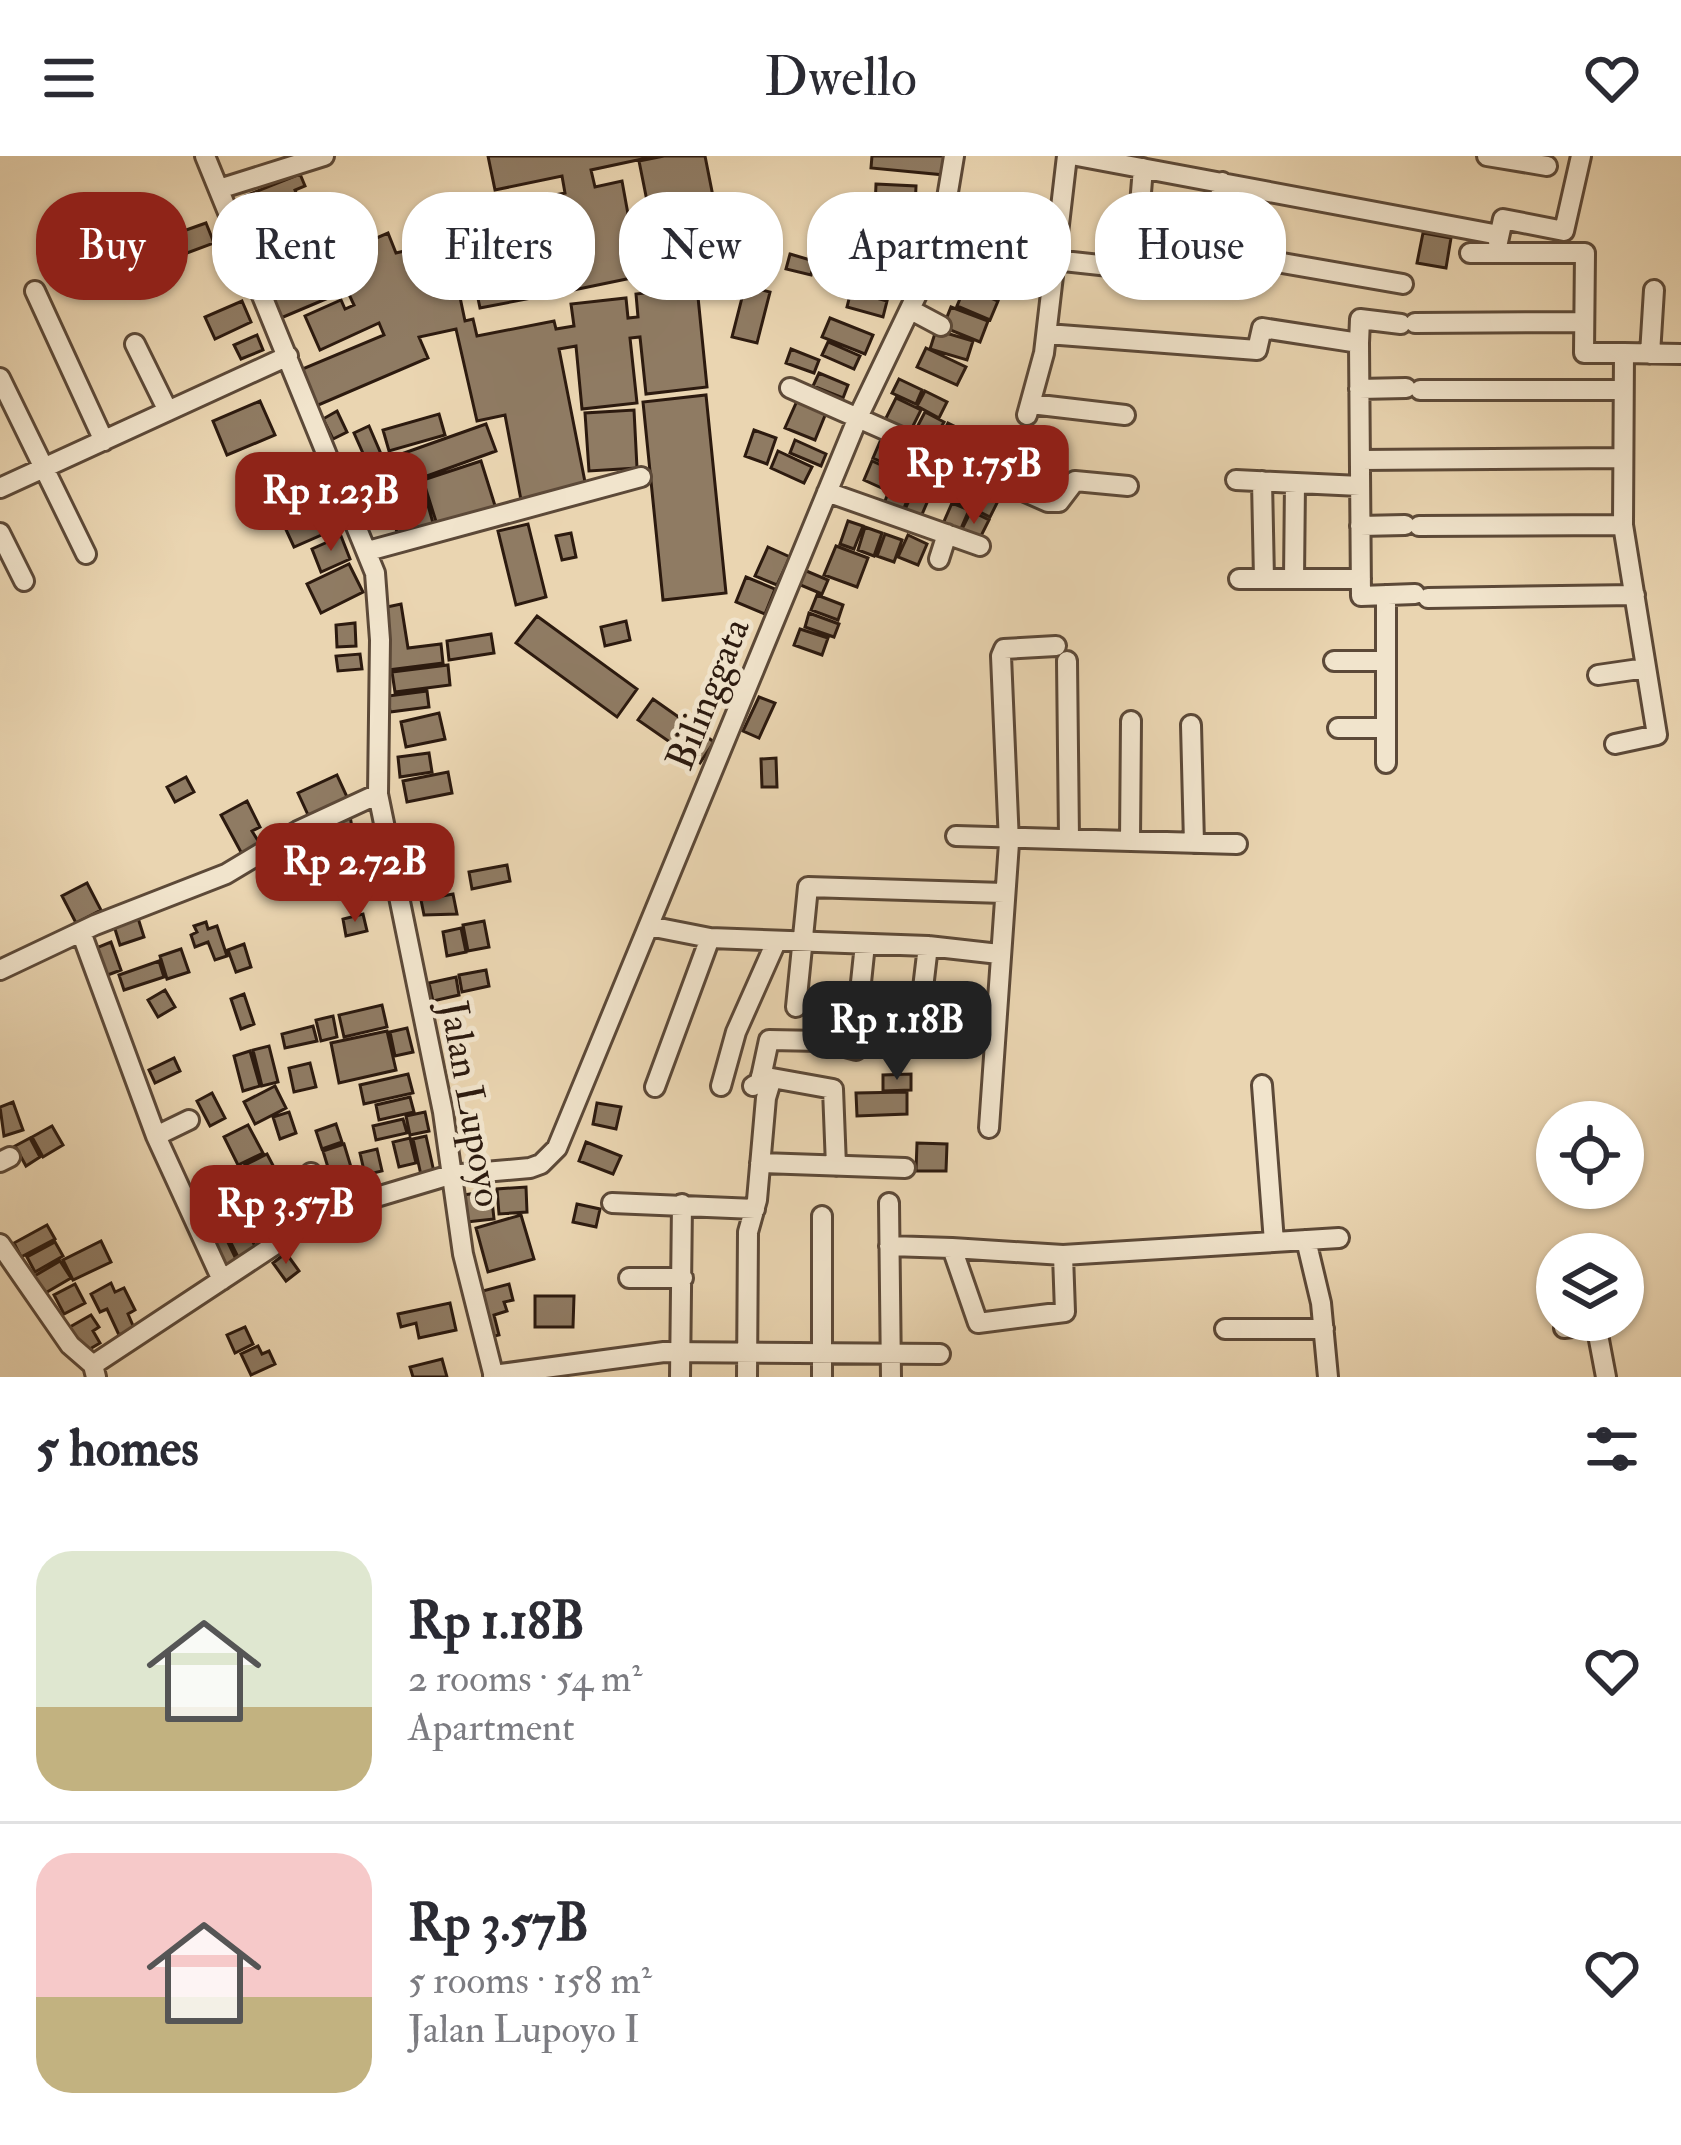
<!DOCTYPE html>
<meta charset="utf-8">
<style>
:root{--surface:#fff;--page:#f7f7f7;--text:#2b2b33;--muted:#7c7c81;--line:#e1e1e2;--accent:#8f2418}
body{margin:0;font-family:"IM FELL Double Pica",serif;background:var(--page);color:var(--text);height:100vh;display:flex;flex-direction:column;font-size:45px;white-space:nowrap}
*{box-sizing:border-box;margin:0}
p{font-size:39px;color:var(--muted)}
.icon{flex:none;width:66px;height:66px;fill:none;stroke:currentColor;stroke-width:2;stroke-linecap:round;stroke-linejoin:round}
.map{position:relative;height:1221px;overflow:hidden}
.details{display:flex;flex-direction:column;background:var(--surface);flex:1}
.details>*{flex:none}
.top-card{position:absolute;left:36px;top:36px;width:1611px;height:108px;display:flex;gap:24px}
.controls{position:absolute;left:1536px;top:945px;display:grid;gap:24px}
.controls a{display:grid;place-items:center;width:108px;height:108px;border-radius:50%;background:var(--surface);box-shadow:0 3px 9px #0004;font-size:60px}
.price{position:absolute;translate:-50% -102px;padding:0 27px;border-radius:24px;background:var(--accent);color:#fff;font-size:39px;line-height:78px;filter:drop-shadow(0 3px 6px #0008)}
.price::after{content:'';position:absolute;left:50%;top:72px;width:36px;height:27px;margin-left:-18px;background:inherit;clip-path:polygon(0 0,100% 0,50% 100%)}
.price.current{background:#222;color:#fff}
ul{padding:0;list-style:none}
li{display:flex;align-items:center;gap:36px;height:300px;padding:0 36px}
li+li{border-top:3px solid var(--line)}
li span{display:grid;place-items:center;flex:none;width:336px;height:240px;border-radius:36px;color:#555}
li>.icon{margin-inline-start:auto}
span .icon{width:144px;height:144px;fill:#fffc;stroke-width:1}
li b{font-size:51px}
h2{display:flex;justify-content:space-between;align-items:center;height:144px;padding:0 36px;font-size:51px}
.pill{padding:0 42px;border-radius:48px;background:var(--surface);box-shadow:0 3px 9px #0004;font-size:42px;line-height:108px}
.pill.current{background:var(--accent);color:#fff}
header{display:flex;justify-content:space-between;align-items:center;height:156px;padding:0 36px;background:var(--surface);font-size:54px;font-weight:600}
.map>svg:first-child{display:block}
.building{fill:#8f7b63;stroke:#2c1a0f;stroke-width:3}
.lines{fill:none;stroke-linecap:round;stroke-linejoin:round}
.minor-casing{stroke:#5c4938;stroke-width:24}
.minor{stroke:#f1e4cc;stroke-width:18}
.labels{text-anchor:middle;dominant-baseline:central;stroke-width:10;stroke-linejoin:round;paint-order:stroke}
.street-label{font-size:39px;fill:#2c1a0f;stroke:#f1e4cc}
</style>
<header><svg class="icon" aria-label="menu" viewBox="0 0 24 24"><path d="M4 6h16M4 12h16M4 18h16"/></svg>Dwello<svg class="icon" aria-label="heart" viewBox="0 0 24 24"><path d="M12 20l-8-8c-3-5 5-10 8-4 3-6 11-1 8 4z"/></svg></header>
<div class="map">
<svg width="1681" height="1221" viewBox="0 0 1681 1221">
<rect width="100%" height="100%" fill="#ead5b1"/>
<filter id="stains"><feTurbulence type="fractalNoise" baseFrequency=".00167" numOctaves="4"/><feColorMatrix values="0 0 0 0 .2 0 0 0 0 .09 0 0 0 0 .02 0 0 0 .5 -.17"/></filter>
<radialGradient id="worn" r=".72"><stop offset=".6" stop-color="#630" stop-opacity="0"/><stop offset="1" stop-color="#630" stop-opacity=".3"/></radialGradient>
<path class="building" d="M488 0H656L591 14 595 31 622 25 628 58 649 55 639 5 664 0H705L725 101 661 114 653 72 632 74 641 120 564 136 555 92 538 95 547 139 480 152 470 104 453 108 465 165 473 163 477 180 554 165 556 173 574 170 571 148 626 142 628 162 638 161 636 138 697 131 707 231 646 238 640 181 630 182 637 247 582 253 576 190 559 193 586 331 521 344 505 259 477 265 456 173 419 181 428 202 316 250 300 214 384 179 379 167 320 194 305 160 341 144 345 153 354 149 347 134 281 162 267 129 388 77 396 97 447 85 449 93 467 89 464 72 492 67 489 47 527 39 535 78 551 75 545 41 565 37 562 20 495 34Z
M872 0H947L945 19 871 12Z
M300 18 305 30 295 34 304 57 294 61 291 54 253 64 245 40Z
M876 28 916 30 915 54 875 52Z
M974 39 1017 43 1015 68 972 64Z
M854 51 869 56 858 86 843 81Z
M867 66 914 67V93L901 92V99H885V92L867 91Z
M206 67 214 87 179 100 172 79Z
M974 68 999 70 997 92 972 90Z
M1423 77 1451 82 1446 112 1417 107Z
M303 82 312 102 271 120 262 100Z
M857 93 896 103 891 120 852 110Z
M790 98 814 105 811 119 786 113Z
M858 114 896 123 892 142 854 134Z
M745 130 770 136 757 187 732 181Z
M965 131 998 145 990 164 957 150Z
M851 135 887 145 883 161 847 151Z
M242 145 251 166 215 183 205 161Z
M951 151 988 165 980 186 943 171Z
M830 162 873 179 865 198 822 181Z
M936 174 973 185 967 204 930 193Z
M257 179 263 194 241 203 234 189Z
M828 186 860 200 854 213 822 199Z
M926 192 966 211 957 229 917 211Z
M791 193 819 204 814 217 786 207Z
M819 217 848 229 843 242 813 230Z
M899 223 922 234 916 248 892 237Z
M925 235 947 246 939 262 917 250Z
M706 239 726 437 663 444 643 246Z
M896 242 921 254 909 278 884 266Z
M260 245 275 279 227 299 213 265Z
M797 245 826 257 815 284 785 272Z
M634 254 637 312 589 315 585 257Z
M337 255 347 276 333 283 323 263Z
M925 256 944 266 931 289 913 279Z
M439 258 445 279 389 295 383 274Z
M948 267 966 276 955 298 937 288Z
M486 268 496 295 355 346 345 318Z
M369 270 381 298 366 304 354 277Z
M754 274 776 282 767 308 745 300Z
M969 277 989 287 977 310 957 301Z
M882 281 916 297 906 317 873 302Z
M795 284 826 298 821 310 790 297Z
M992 285 1012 296 999 321 979 311Z
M778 295 812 311 804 327 771 312Z
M481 305 497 356 439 375 423 324Z
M872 305 892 314 884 333 864 324Z
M944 312 961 319 950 344 933 336Z
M896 317 915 325 902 357 883 350Z
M965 319 981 326 969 352 953 345Z
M296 325 307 348 266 366 256 342Z
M422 328 435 374 399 384 387 339Z
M916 328 932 335 920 363 904 356Z
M984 329 1002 337 990 361 972 352Z
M323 346 335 373 294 391 282 365Z
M952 347 969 354 959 377 942 370Z
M971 355 989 364 978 386 960 377Z
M848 365 863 370 854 393 840 388Z
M528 368 546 441 516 449 498 375Z
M865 371 882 377 874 400 858 394Z
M571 377 576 401 562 404 556 380Z
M885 378 902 384 894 406 877 400Z
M908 379 927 388 918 409 898 401Z
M341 380 350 403 321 416 312 393Z
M836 390 868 402 857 431 824 419Z
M768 391 790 401 777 429 755 420Z
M349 408 363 436 321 457 307 428Z
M804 414 828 424 822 438 798 428Z
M746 421 775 433 765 458 736 446Z
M817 439 843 449 838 464 811 454Z
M401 448 408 492 441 488 443 507 388 514 387 451Z
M809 457 839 468 834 481 805 471Z
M537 460 637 533 617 561 516 487Z
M626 465 630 484 605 490 601 471Z
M355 467 356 490 337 491 336 469Z
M800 473 828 482 822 499 794 489Z
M491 478 494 497 449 504 447 485Z
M360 498 362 513 338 515 336 500Z
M448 509 450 529 395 536 392 516Z
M427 535 429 551 390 556 388 540Z
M759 541 775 547 759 582 743 575Z
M653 543 714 586 700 607 638 564Z
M439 557 445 583 406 591 401 566Z
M429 597 432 616 400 621 398 601Z
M776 602 777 631H762L761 603Z
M448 616 452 637 407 646 403 625Z
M337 619 348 643 309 661 298 637Z
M186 621 194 636 175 646 167 631Z
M247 645 260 671 252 675 260 688 242 698 221 659Z
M350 660 353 677 367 674 370 690 351 694 354 706 348 707 345 691 330 694 329 686H324L325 694 315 698 344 693 347 707 312 716 310 703 297 705 295 695 314 687 312 675Z
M439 676 441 685 394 695 392 686Z
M447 698 451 720 423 726 418 704Z
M507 709 510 725 472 733 469 716Z
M344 711 348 732 325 738 320 717Z
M87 727 101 754 76 767 62 740Z
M453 738 457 758 424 759 421 744Z
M363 758 367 775 346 780 343 763Z
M138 762 144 781 120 789 114 770Z
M484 765 489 791 468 795 463 769Z
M206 766 208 773 217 770 227 800 215 804 208 786 195 791 191 779 197 776 194 770Z
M461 772 466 796 447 800 443 776Z
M111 786 121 814 105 820 96 792Z
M244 788 251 811 236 816 228 794Z
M181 793 189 816 167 823 160 800Z
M159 805 164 821 124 834 119 819Z
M486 814 489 830 462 836 459 819Z
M456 821 459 839 433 845 429 827Z
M165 834 175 851 158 861 148 844Z
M244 838 254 868 241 873 231 843Z
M382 849 387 871 344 881 339 859Z
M830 859 886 861 885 885 898 886V900L876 898 877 886 830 884Z
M333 860 337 881 321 885 316 864Z
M313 870 317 885 285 892 282 878Z
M407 872 413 896 395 900 390 876Z
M387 875 396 914 339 927 331 887Z
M269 890 278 926 262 930 253 894Z
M250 895 260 930 243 935 234 900Z
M174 902 180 915 155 927 149 914Z
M310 907 316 931 294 936 289 912Z
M408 918 413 937 364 948 360 929Z
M911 918V934L883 935V919Z
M275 930 286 952 255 968 244 946Z
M907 936V958L857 960 856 937Z
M212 937 225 962 210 970 197 945Z
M410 941 414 956 379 964 376 949Z
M13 946 23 974 4 980 0 951Z
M597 947 621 951 616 973 593 968Z
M289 956 296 977 280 983 273 961Z
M425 956 429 975 410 979 406 960Z
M403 963 407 977 376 984 373 970Z
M336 968 342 986 322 993 316 975Z
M248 969 263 997 238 1009 224 981Z
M52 970 63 989 43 1001 32 981Z
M426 980 434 1016 421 1019 413 983Z
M30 982 40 1001 26 1010 15 990Z
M410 982 416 1007 399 1011 393 986Z
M586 986 621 1000 613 1018 579 1005Z
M917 987 947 988 946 1015H916Z
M344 988 351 1011 330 1018 323 995Z
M377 993 382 1015 365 1019 360 997Z
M267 998 277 1017 254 1028 245 1009Z
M358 1013 366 1039 340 1047 333 1027 349 1021 348 1016Z
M526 1031 527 1056 499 1058 497 1033Z
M491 1035 494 1063 466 1066 463 1039Z
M577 1048 600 1053 596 1071 573 1066Z
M282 1050 292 1070 276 1079 266 1059Z
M521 1059 534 1103 488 1116 476 1072Z
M243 1066 257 1094 239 1103 225 1075Z
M47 1069 55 1083 21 1101 14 1087Z
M223 1076 237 1105 223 1113 208 1083Z
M101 1085 111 1106 73 1124 63 1104Z
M55 1086 63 1100 35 1116 27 1101Z
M286 1097 299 1115 286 1125 273 1107Z
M60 1105 71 1122 42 1139 31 1122Z
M111 1127 115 1136 124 1132 135 1154 128 1158 134 1172 119 1179 107 1153 100 1156 91 1138Z
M75 1128 85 1147 64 1158 54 1139Z
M509 1128 513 1144 504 1146 507 1155 494 1159 499 1179 487 1182 475 1137Z
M535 1140H574L573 1171H535Z
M450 1147 456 1174 419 1182 416 1167 401 1171 398 1158Z
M91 1159 99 1171 93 1175 100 1187 83 1197 68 1172Z
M245 1171 253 1188 235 1197 227 1179Z
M258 1190 262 1198 269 1195 275 1208 251 1219 241 1198Z
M442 1203 447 1221H413L410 1211Z"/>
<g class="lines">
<g class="minor-casing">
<path id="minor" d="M205 0 375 417 380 484 378 638 443 956 463 1098 494 1221
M1077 0 1499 79
M1487 0 1547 10
M219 33 324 0
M887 55 944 60
M1498 86 1503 63 1564 75 1581 0
M244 93 317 61
M1470 97H1585L1584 197H1624
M1054 104 1211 121 1222 26
M1135 110 1143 12
M1211 121 1252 124 1259 103 1403 128
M35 135 104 285
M911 154 941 170
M1415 167 1584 166
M1047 178 1257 194 1262 172 1359 187 1361 440 1415 438
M1359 187 1360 163 1401 168
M135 188 168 255
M1650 198 1654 134
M0 222 86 398
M790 232 1048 346H1059L1075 325 1128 330
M1359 233 1406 232
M1420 234H1623
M1031 248 1125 259
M1027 259 1044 197 1067 0
M1360 304 1621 302
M1236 324 1360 330
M1262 325 1264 423
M0 332 288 200
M827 336 980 390
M1360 370 1405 369
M1419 370 1623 369
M0 377 24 425
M368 395 641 321
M939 403 947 378
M1239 423H1361
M1294 423 1295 327
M1428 442 1635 439
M1067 505 1069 682
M1334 505H1386
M1598 519 1646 512
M1191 569 1194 687
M1338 572H1386
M1615 588 1657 579 1623 369 1624 197 1681 198
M1386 607V439
M956 680 1237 688
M1130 685 1131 565
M649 770 710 782 928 790 999 798
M81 776 156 980 222 1124
M0 814 95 769 226 718 298 675 378 638
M796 851 808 731 1004 737
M858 855 865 788
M919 866 928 790
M761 920 833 933 836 1010
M1262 929 1274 1086
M721 930 736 876 776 786
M753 930 760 926 769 884 822 885 856 894
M655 931 710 782
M989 972 1009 687 1001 500 1004 493 1056 490
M156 980 189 964
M0 1006 10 1001
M760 1007 905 1012
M311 1017 328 1055
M612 1047 755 1053
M889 1047 891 1221
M194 1059 250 1030
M822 1060V1221
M1306 1084 1321 1147 1328 1221
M0 1088 70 1189 93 1209 96 1221
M889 1090 952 1092
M952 1092 1063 1099 1065 1156 978 1167Z
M1063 1099 1339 1082
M629 1122H683
M1564 1172 1596 1168 1606 1221
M1225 1173H1324
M93 1209 323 1057 450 1019 530 1012 541 1008 557 992 859 259 932 107 944 60 954 0
M493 1219 664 1196 940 1198
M680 1221 682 1048
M747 1221 748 1076 757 1044 766 942 772 922"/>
</g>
<use href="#minor" class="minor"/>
</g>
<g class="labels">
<g class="street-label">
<text transform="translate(708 538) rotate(-68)">Bilinggata</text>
<text transform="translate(471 948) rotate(80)">Jalan Lupoyo</text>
</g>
</g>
<rect width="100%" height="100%" filter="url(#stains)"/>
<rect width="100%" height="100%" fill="url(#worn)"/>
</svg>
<div class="controls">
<a><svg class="icon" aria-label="locate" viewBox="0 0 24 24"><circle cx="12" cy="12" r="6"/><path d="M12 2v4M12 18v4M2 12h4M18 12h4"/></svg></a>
<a><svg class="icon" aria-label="layers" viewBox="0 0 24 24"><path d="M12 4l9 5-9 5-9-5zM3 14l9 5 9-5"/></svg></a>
</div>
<b class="price" style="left:974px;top:371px">Rp 1.75B</b>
<b class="price" style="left:331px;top:398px">Rp 1.23B</b>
<b class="price" style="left:355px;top:769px">Rp 2.72B</b>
<b class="price current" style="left:897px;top:927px">Rp 1.18B</b>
<b class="price" style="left:286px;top:1111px">Rp 3.57B</b>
<div class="top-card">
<a class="pill current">Buy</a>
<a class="pill">Rent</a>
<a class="pill">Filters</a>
<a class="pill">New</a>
<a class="pill">Apartment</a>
<a class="pill">House</a>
</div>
</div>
<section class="details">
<h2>5 homes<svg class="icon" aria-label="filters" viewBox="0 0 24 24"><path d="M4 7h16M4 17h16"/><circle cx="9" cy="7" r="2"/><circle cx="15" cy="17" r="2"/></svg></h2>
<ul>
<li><span style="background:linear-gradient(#dfe7d0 65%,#c2b280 0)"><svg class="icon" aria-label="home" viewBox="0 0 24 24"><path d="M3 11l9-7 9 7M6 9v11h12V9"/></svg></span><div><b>Rp 1.18B</b><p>2 rooms · 54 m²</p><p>Apartment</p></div><svg class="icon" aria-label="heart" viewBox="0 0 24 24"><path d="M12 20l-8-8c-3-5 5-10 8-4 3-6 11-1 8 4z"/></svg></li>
<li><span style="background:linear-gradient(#f6c9c9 60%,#c2b280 0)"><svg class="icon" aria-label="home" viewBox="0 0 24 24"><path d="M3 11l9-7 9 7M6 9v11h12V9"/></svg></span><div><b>Rp 3.57B</b><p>5 rooms · 158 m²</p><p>Jalan Lupoyo I</p></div><svg class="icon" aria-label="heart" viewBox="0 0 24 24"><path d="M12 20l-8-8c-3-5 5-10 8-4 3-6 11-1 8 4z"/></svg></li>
</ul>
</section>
